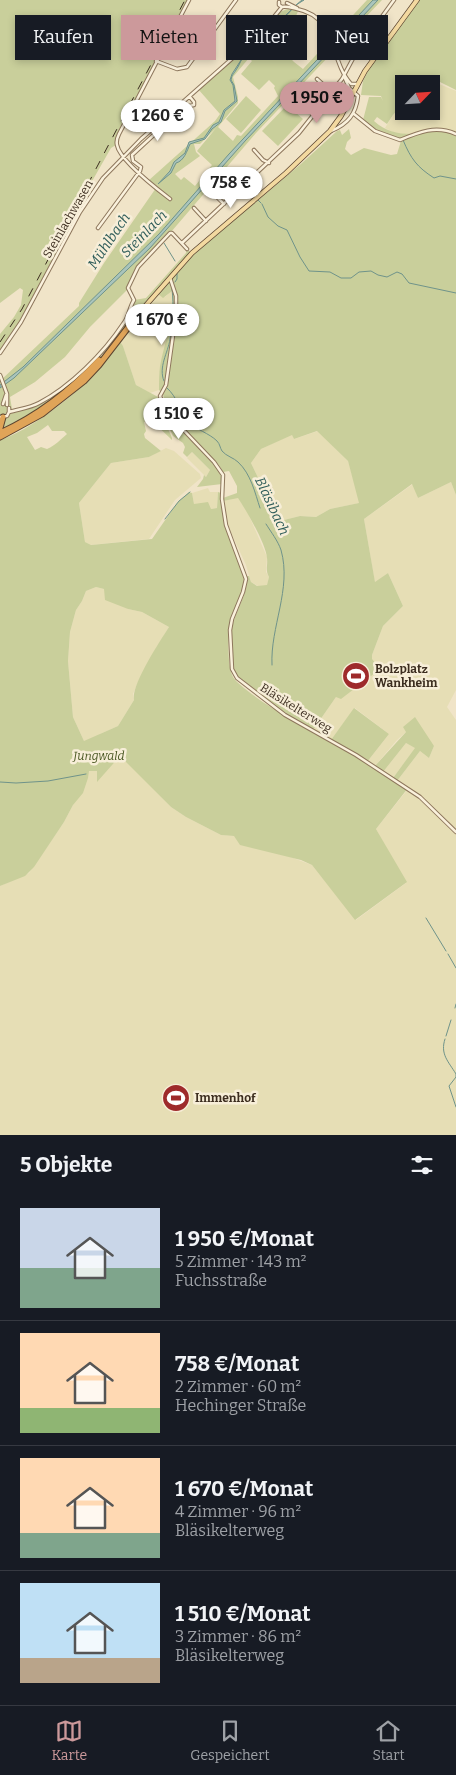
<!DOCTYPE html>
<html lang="de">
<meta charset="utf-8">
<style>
:root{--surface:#171b24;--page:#20242c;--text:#f1f3f6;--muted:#9ea1a6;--line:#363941;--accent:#cc999b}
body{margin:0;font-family:Bitter,serif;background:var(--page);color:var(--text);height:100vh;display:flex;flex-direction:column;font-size:19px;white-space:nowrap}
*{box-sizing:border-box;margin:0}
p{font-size:16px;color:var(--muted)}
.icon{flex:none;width:28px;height:28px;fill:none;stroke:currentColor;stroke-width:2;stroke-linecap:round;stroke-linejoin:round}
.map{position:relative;height:1135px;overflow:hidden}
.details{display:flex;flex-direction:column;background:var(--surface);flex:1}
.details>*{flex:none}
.guide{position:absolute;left:15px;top:15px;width:426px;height:45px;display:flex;gap:10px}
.needle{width:32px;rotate:65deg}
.tools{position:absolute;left:395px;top:75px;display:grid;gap:10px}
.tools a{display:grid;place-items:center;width:45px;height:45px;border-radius:0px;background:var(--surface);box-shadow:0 2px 8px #0003;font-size:25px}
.price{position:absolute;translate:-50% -42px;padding:0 11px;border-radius:18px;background:#fff;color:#222;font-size:16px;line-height:32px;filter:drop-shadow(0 1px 2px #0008)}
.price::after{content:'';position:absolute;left:50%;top:30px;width:15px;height:11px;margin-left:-8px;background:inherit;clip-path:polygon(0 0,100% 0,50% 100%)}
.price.selected{background:var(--accent);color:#111}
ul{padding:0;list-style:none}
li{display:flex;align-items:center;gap:15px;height:125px;padding:0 20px}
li+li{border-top:1px solid var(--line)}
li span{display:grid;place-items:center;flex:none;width:140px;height:100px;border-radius:0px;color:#555}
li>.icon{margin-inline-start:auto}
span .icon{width:60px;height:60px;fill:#fffc;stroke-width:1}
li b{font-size:21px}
h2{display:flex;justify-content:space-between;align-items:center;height:60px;padding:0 20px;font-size:21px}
.pill{padding:0 18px;border-radius:0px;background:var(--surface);box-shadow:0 2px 8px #0003;font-size:18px;line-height:45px}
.pill.selected{background:var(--accent);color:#111}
.menu{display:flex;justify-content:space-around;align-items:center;height:70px;border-top:1px solid var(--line);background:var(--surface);font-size:14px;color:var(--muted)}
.menu a{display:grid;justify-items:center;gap:2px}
.menu .selected{color:var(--accent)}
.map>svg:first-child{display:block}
.farmland{fill:#e6deb5}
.green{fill:#c9cf9b;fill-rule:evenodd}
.water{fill:#a9c4bc;stroke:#6f938a}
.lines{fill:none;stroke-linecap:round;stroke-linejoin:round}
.stream{stroke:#6f938a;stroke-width:1}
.minor-casing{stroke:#8d765c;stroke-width:4.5}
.major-casing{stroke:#5b4430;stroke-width:5.5}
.highway-casing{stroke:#5b4430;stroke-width:7}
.minor{stroke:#faf1dc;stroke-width:2.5}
.major{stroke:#f3d9a0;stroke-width:4}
.highway{stroke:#e0a458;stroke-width:5}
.rail{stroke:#3d2e20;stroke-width:1;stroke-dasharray:9 9;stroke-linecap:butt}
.labels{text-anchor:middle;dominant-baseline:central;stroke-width:5;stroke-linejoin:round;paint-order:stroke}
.street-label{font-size:12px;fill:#3d2e20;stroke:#f7eed8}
.poi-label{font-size:12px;font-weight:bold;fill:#3d2e20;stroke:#f7eed8;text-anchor:start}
.park-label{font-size:12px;font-style:italic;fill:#4d5a26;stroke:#f7eed8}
.water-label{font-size:14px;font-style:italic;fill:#2f5d5a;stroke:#f7eed8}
</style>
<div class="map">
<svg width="456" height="1135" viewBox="0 0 456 1135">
<rect width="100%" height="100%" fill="#f0e4c8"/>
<path class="farmland" d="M423 79H425L430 83 439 84 456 91V133L435 129H426L412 134H396L385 128 393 115 404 103V111H431V84H420Z
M172 290 173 313 169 337 160 367 159 390 150 393 136 385 123 346 119 340 157 293 165 297Z
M318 431 348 461 360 503 330 509 316 517 300 516 284 520 270 519 263 488 251 463 261 449 292 434 294 439Z
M166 448 174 451 200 474 201 478 175 500 149 539 90 545 85 542 79 503 111 463 149 457Z
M192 452 210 470 206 477 187 458Z
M451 482 456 495V690L447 707 456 720V1135H0V886L29 873 64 822 73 805 84 741 73 717 68 661 70 632 76 610 82 601 86 591 96 587 104 589 128 609 142 612 169 627 154 652 140 678 133 694 134 700 118 726 100 734 171 807 186 817 221 835 234 836 312 865 356 920 406 883 376 829 408 789 397 781 420 751 429 758 434 746 403 727 407 731 397 740 374 767 367 762 389 734 355 708 331 740 313 730 336 697 372 659V655L383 626 403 606 388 573 375 583 364 519 413 484 418 498Z
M208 488 210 492H218L217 508 211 509 194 504 192 493Z
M238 497 247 511 267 557 266 572 269 577 267 586H258L251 582 246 565 227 524 223 501Z
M406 743 416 748 392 779 383 772Z"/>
<path class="green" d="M0 0H189L119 134 116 145 111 148 87 190 92 193 21 322 0 353V334L14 317 21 305 23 290 20 288 0 303Z
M367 0H382L337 47 338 51 332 53 312 74 256 133 171 232 142 263 128 289 90 327 65 357 35 382 10 397 12 409C43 413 89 364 108 342 113 337 119 331 123 325 127 317 130 308 134 300L146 298 186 253 187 249 193 255 302 163 337 131 340 130 342 135 349 129 351 138 347 142 345 149 351 155 364 148 391 155 397 154 401 141C418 133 437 126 456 135V495L451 482 418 498 412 484 364 519 375 582 388 573 403 606 383 626 372 655V659L380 669 341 699 336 697 313 730 331 740 354 708 389 734 367 762 374 767 406 732 403 727 415 717 434 746 429 758 420 751 397 781 408 788 376 829 407 882 355 920 312 865 301 860 240 845 234 836 221 835 186 817 171 807 120 756 97 782V771H89L88 778 83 793 73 805 64 822 34 867 25 876 0 886V381L79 306V303L104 263 156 188 148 181 215 121 220 114 198 89 258 36 279 12 291 8 299 9 296 16 270 37 294 62 303 69ZM249 58 252 61 241 74 259 90 269 80 275 86 274 88 278 96 241 136 237 135 233 141 218 127 238 103V97L233 77ZM216 128 197 151 212 165 195 186 184 177 181 180 175 174 200 156 196 152 194 144H200ZM165 281 157 293 163 298 172 291C175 319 165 340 160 366 159 374 159 382 159 390L163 394C167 422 200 446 219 465L223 472 229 471 237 486V493L223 498V501L238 498C246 510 266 544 267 558 268 566 265 570 269 577L267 585 257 586 251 582 249 576H247C248 592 239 605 234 620 231 629 231 641 232 650 233 657 232 667 235 673 241 686 274 706 286 713L285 715C275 711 238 686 233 677 226 663 228 627 233 613 237 602 247 589 245 577 242 563 234 551 229 538 224 524 221 508 221 493L218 492 217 508 211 509 208 502 194 504 192 493 189 492 177 503 152 539 91 545 85 542 79 503 111 463 149 457 161 451 145 438 144 434 146 431 144 422 148 420H151L172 440V438C167 424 156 412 158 397L136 385 123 346 119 340C110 351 103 364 93 374 74 397 28 431 0 440L2 429 25 418 50 402 95 363ZM48 425 52 431H64L67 434C60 440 56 445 47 449L41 447 35 450 27 437 37 433ZM317 431 348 461 359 503 330 509 316 517 300 516 284 520 270 519 263 488 251 463 261 449 292 435 294 439ZM96 587 104 589 105 600 128 609 142 612 169 627C160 641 131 685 134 700L118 726 84 741 73 717 68 661 70 632 76 610 82 601 86 591ZM406 743 415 748 393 778 383 772Z
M419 0H456V90L440 82 431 81 426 77 422 79 419 84H404V103L393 115 387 124 377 117 374 121C385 131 397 134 412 134L399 139 375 129 363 120 369 97H381L383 101 381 96 361 95 363 81 371 65Z
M246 96 261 110 241 133 226 119Z
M287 105 303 119 278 146 262 131Z
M161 401 170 418 216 466 221 476 222 484 197 487 203 479 204 475 206 477 210 470 192 452 187 457 183 453 185 447 183 443 173 436 163 415 159 402Z"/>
<path class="water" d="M302 0H304L296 5 281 21 277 22C273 32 266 35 259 42 258 43 258 45 257 46 253 51 247 54 242 59 240 62 239 66 236 70 234 74 232 74 231 80L234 85 237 101 225 111 221 122 212 129 205 139 190 144C187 151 184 161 176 163L171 173 158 184 170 171 174 162 185 153 189 142 204 138 213 125 219 122 224 110 235 101 233 85 230 80 232 74 243 57 257 46 260 41C268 38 273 29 277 21 283 20 295 5 302 0Z
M373 0H378L246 140 150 248 14 378 0 388V385L23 367 159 234 229 154Z"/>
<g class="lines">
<path class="stream" d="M403 140C411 159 417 167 434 178L440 176 456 179
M258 200 261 203
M262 204 268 217 278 226 287 230 300 257 309 271 330 272 341 278H351L359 272 371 271 378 275 387 277 397 272 402 274 409 283 456 293
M164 243 175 261
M175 282 177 279V274
M164 381C158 367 168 353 170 339 173 322 174 306 172 289
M167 388C177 397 180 410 188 421 196 430 209 433 217 441 220 444 220 448 222 451 226 456 234 458 238 462 251 474 255 493 260 508
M165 519 179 501 190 492
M266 524C271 532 278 541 281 550 292 589 270 627 272 665
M0 782 16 783 48 781 86 774
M426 918 446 951
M448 954 456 968
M455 1008 456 1004
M446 1036 451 1020
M445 1039C440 1054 448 1061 456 1074V1077L449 1086 456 1107"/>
<g class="minor-casing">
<path id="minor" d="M279 2V5L282 7
M287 3 297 8
M282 7C287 6 292 8 297 9 338 17 329 60 351 84H358
M156 61 177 69 187 67 236 0
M317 79 331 92
M299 97 316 112
M354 114 375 131 400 140C419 132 436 125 456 134
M331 131C348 124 356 114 358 96L349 88 344 76
M254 150 263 160 269 163
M229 170 244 185
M211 191 224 204
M170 199C157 189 120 161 117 145 116 141 117 138 119 134L189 0
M194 208 206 221
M98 228 140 171 141 167 133 161 132 155 184 107 194 105V102L190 97
M182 243 299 133 342 79 357 51 394 0
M170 278 176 296V314L166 385 160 396 163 405 174 420 214 462 223 475 222 499 226 525 246 579 243 592 232 619 230 630 232 669 237 678 285 715 356 755 420 797 456 832
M0 353 21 322 80 212 103 178 141 139 261 33 282 7
M0 375 7 394V405
M3 404 6 395
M9 412C19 409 30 408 39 403 70 387 104 353 123 324 129 317 129 308 134 300L128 288 138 267 170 233H172L187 249
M0 417 7 416 9 412V408"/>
</g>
<g class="major-casing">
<path id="major" d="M140 312 192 253 286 173 330 131 341 116 365 71 417 0"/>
</g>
<g class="highway-casing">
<path id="highway" d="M0 428 3 417
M0 433C38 416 71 390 99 360
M0 437 42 414 84 381 99 365 140 312"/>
</g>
<use href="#minor" class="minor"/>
<use href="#major" class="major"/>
<use href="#highway" class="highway"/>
<path class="rail" d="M0 342 22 309 185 0"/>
</g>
<defs>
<g id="stadium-disc" transform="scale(1.4375)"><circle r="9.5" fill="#9e2a2b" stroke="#f7eed8"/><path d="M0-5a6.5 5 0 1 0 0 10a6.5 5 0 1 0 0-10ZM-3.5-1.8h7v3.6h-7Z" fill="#fff"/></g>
</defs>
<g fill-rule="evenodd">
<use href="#stadium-disc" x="356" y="676"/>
<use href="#stadium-disc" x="176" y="1098"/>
</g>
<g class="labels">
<g class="street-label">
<text transform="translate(68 219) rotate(-60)">Steinlachwasen</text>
<text transform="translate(296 708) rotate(32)">Bläsikelterweg</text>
</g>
<g class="poi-label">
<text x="375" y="669">Bolzplatz<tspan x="375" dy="14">Wankheim</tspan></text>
<text x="195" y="1098">Immenhof</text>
</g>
<g class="park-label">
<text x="99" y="756">Jungwald</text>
</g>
<g class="water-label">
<text transform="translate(144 234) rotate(-46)">Steinlach</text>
<text transform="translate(109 241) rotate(-56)">Mühlbach</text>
<text transform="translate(272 506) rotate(65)">Bläsibach</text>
</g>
</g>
</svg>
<div class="tools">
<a><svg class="needle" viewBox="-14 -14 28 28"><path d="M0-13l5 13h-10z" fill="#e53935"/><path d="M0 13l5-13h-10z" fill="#9ea1a6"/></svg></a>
</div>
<b class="price selected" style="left:317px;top:124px">1 950 €</b>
<b class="price" style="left:158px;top:142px">1 260 €</b>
<b class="price" style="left:231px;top:209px">758 €</b>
<b class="price" style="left:162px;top:346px">1 670 €</b>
<b class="price" style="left:179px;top:440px">1 510 €</b>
<div class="guide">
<a class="pill">Kaufen</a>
<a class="pill selected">Mieten</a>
<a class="pill">Filter</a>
<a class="pill">Neu</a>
</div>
</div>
<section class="details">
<h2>5 Objekte<svg class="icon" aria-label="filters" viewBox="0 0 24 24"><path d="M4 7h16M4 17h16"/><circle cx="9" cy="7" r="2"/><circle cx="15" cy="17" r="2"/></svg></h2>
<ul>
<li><span style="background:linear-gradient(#c9d6e8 60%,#7fa58c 0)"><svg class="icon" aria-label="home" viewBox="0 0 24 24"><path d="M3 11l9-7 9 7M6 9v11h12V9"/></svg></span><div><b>1 950 €/Monat</b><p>5 Zimmer · 143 m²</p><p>Fuchsstraße</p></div></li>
<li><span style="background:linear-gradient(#ffd9b3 75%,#8fb573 0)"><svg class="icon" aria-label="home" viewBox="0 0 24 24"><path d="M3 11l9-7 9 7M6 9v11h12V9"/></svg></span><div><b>758 €/Monat</b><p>2 Zimmer · 60 m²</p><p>Hechinger Straße</p></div></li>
<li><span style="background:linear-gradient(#ffd9b3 75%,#7fa58c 0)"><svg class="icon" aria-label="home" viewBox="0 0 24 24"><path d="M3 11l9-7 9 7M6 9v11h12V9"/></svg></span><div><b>1 670 €/Monat</b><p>4 Zimmer · 96 m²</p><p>Bläsikelterweg</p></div></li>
<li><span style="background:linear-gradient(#bfe0f5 75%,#b9a48a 0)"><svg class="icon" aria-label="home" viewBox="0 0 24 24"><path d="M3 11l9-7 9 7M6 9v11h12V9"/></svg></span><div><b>1 510 €/Monat</b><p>3 Zimmer · 86 m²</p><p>Bläsikelterweg</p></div></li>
</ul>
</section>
<nav class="menu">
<a class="selected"><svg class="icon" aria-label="map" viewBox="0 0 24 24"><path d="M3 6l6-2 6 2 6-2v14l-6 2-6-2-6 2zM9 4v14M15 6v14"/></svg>Karte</a>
<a><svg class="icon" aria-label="saved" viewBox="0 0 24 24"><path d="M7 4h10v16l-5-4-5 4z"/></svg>Gespeichert</a>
<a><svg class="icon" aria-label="home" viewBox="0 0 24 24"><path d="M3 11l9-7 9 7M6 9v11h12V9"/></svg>Start</a>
</nav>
